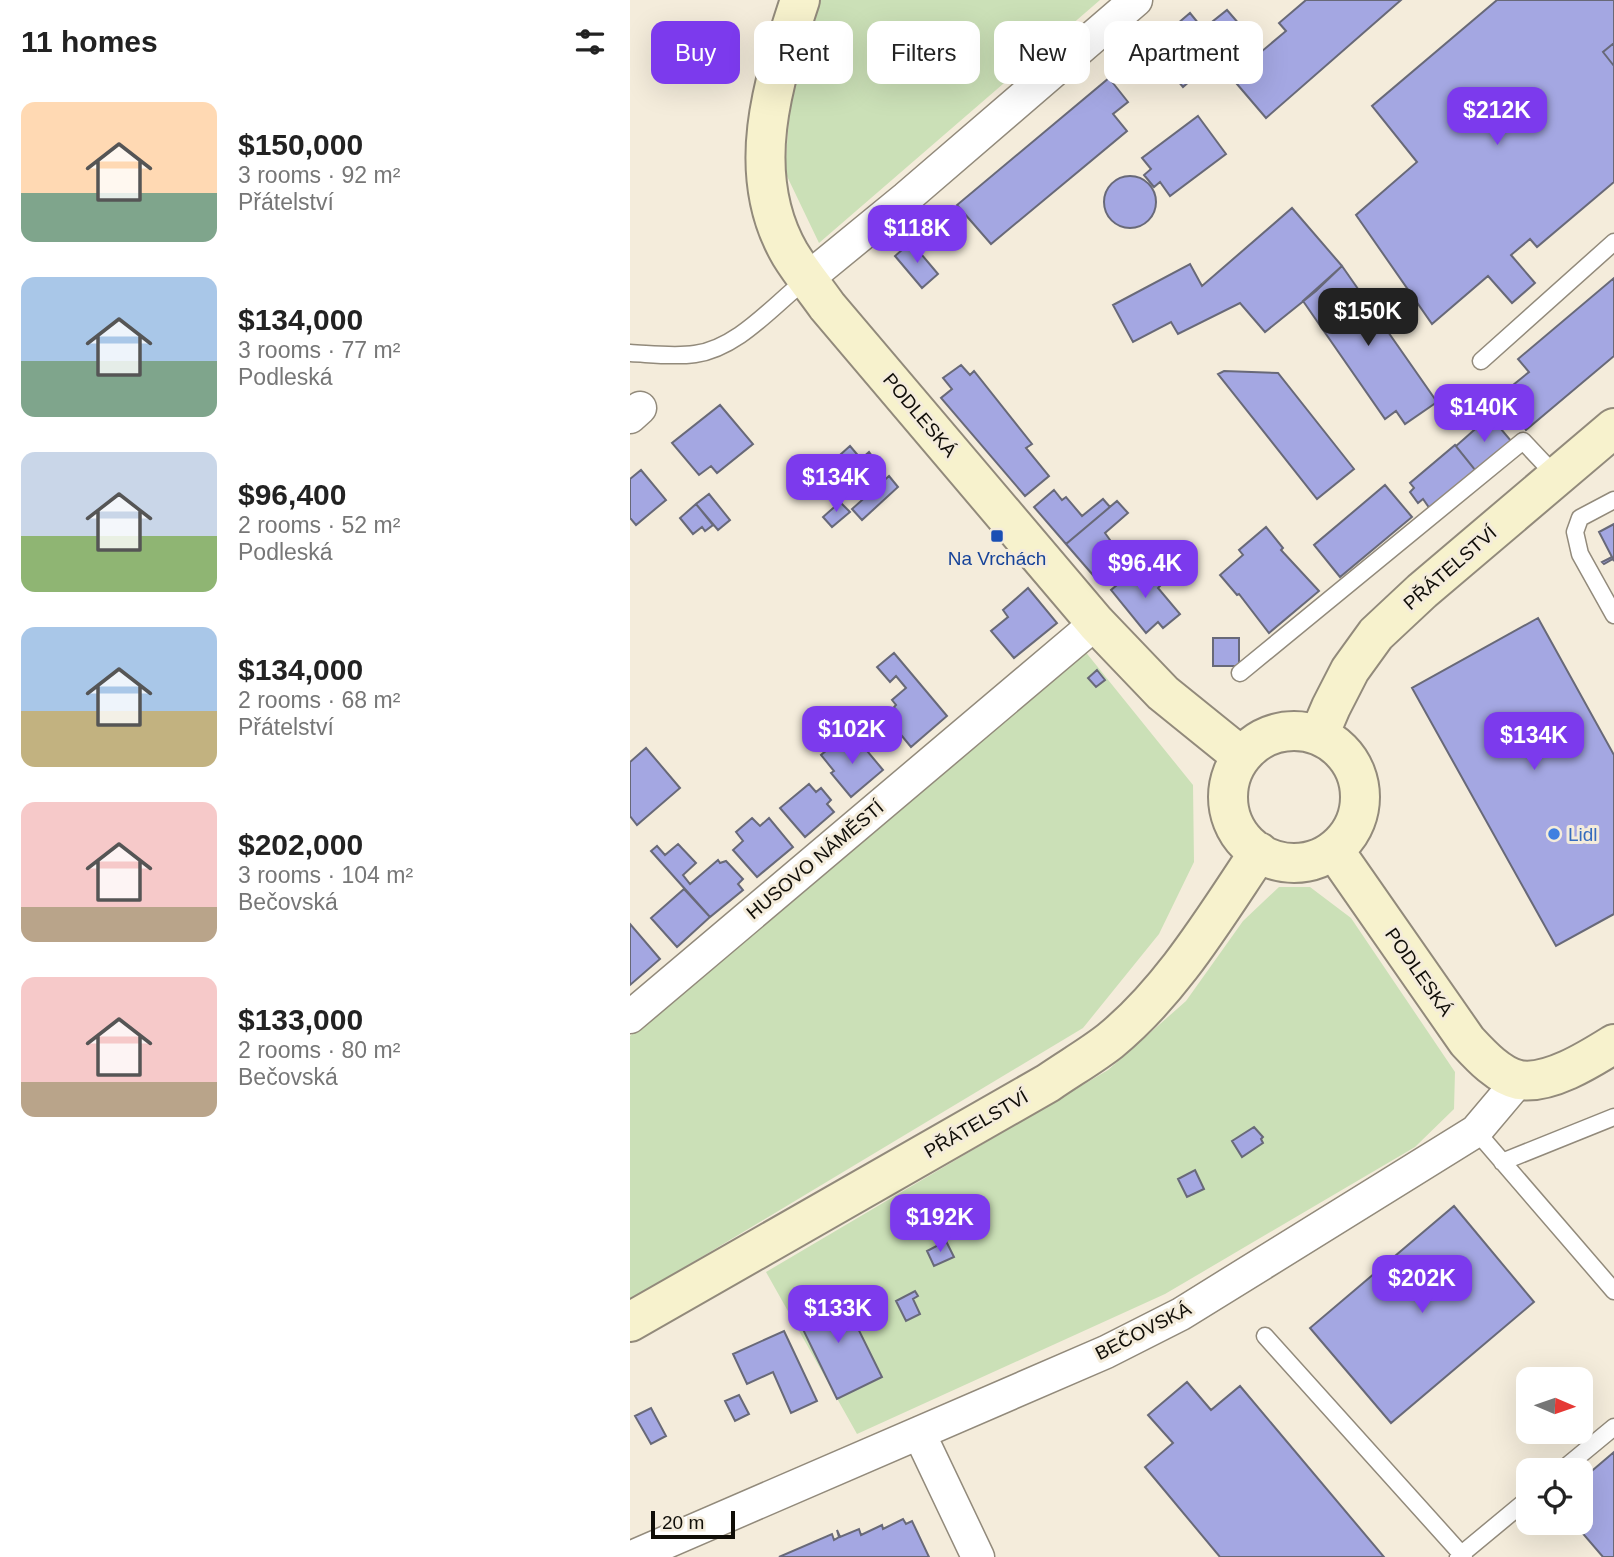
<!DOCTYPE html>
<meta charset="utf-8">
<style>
:root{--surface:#fff;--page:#f2f2f2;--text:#222;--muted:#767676;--accent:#7c3aed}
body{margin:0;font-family:Arial,sans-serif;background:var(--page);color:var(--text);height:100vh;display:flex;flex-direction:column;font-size:26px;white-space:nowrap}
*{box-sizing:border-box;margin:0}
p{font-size:23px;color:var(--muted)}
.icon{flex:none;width:38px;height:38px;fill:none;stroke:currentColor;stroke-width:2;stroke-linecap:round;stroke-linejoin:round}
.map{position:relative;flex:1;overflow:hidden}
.side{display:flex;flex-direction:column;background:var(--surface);width:630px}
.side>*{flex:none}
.top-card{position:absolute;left:21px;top:21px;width:665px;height:63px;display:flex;gap:14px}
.needle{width:46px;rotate:92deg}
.tools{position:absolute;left:886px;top:1367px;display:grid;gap:14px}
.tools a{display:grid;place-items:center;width:77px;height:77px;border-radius:14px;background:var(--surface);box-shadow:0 7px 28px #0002;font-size:35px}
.scale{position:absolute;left:21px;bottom:18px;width:84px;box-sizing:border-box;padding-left:7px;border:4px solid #100e08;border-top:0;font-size:19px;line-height:24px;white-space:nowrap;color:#100e08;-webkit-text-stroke:5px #f4ecdb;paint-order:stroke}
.price{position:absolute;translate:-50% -60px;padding:0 16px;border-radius:14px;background:var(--accent);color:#fff;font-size:23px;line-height:46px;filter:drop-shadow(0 2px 4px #0008)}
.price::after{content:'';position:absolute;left:50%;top:42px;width:21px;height:16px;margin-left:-10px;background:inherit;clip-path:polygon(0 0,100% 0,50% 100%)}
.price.active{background:#222;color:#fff}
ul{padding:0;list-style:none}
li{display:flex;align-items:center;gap:21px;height:175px;padding:0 21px}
li span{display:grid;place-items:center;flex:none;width:196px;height:140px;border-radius:14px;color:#555}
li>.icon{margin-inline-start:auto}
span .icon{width:84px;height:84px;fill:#fffc;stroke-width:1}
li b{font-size:30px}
h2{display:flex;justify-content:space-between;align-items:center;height:84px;padding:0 21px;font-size:30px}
.pill{padding:0 24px;border-radius:14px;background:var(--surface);box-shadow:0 7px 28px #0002;font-size:24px;line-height:63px}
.pill.active{background:var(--accent);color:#fff}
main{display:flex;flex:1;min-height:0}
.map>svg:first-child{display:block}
.green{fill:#cbe0b7}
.building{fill:#a4a7e2;stroke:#686978;stroke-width:2}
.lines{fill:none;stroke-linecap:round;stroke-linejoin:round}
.lane-casing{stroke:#928a7b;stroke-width:19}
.street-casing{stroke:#928a7b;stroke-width:35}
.secondary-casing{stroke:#928a7b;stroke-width:42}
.lane{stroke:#fff;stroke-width:16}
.street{stroke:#fff;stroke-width:32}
.secondary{stroke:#f7f2cd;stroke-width:38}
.transit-dot{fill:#1a4fb4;stroke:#f4ecdb;stroke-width:2.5}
.shop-dot{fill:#3f7fe0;stroke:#f4ecdb;stroke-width:2.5}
.labels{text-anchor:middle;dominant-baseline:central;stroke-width:6;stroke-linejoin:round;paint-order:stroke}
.street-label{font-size:19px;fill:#100e08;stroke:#f4ecdb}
.transit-label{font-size:19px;fill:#164399;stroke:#f4ecdb}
.shop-label{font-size:19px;fill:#366cbe;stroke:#f4ecdb;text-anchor:start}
</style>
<main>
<section class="side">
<h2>11 homes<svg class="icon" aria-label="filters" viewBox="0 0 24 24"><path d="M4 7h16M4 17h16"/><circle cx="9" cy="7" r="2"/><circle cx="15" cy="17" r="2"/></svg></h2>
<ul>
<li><span style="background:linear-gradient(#ffd9b3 65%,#7fa58c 0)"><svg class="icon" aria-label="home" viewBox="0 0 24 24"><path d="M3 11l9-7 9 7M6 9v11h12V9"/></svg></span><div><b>$150,000</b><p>3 rooms · 92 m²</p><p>Přátelství</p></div></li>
<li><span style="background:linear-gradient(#a9c7e8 60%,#7fa58c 0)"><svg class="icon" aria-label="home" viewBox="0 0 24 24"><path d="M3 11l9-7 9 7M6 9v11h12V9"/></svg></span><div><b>$134,000</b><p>3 rooms · 77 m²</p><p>Podleská</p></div></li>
<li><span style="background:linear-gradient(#c9d6e8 60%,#8fb573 0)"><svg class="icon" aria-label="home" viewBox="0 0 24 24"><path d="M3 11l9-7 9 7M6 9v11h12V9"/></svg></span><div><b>$96,400</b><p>2 rooms · 52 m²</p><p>Podleská</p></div></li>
<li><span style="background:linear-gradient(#a9c7e8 60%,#c2b280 0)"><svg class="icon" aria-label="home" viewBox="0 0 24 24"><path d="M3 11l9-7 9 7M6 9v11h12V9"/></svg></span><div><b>$134,000</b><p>2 rooms · 68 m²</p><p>Přátelství</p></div></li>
<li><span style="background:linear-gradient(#f6c9c9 75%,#b9a48a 0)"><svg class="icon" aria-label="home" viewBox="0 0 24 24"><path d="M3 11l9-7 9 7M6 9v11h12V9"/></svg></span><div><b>$202,000</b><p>3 rooms · 104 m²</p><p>Bečovská</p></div></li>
<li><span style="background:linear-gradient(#f6c9c9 75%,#b9a48a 0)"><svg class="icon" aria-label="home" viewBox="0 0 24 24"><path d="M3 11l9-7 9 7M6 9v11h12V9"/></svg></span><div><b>$133,000</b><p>2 rooms · 80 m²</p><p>Bečovská</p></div></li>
</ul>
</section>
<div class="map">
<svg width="984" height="1557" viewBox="0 0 984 1557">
<rect width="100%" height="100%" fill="#f4ecdb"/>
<path class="green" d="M191 0H470L189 243 155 172 160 104Z
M454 650 563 785 564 862 529 934 453 1028 0 1300V1036Z
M649 887H680L721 918 825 1072 824 1109 785 1147 535 1294 227 1434 136 1272 478 1070 556 1001 613 921Z"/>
<path class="building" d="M676 0H771L636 118 601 77 656 31 649 23Z
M867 0H984V43L973 52 984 66V182L907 247 900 239 881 255 905 283 882 303 858 276 802 324 726 215 787 162 742 106Z
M597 10 616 32 553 87 520 47 560 13 573 29Z
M501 33 513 47 498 60 485 46Z
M984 43V66L973 52Z
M479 78 498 102 483 114 497 131 361 244 327 205Z
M568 116 596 154 540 196 530 182 524 187 514 175 521 169 512 158Z
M474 202a26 26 0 1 1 52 0a26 26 0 1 1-52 0Z
M662 208 712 266 686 291 635 332 610 303 548 334 541 322 503 342 483 305 560 264 572 286Z
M281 242 308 274 292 288 265 256Z
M712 266 807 402 775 424 766 411 755 419 673 301Z
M984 278V356L896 430 872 394 899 372 888 359Z
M331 365 340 375 344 371 402 444 396 448 419 476 395 496 311 398 322 389 313 378Z
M594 371 648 373 724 469 687 499 588 374Z
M90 405 123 444 87 473 81 466 69 475 42 443Z
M860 416 882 442 846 471 826 446Z
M825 445 846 471 800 509 793 499 788 503 780 492 784 488 780 483Z
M220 446 231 459 239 452 248 464 241 470 243 474 215 498 192 471Z
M11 470 36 500 6 525 0 518V479Z
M259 476 268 487 232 520 222 509Z
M755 485 782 517 710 577 684 545Z
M424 490 432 500 436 497 452 516 473 499 480 507 436 544 404 507Z
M79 494 100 520 88 530 66 504Z
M487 501 498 513 475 533 495 561 469 582 436 544Z
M210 502 220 512 202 527 193 517Z
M66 504 83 525 75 531 72 527 63 534 50 518Z
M984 524V561L983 559 974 564 972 562 982 557 969 532Z
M636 527 653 548 651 550 689 591 639 633 609 594 607 595 590 575 613 555 609 550Z
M510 566 524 583 528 579 532 584 528 588 550 614 533 628 528 622 516 633 481 590Z
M398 588 427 623 384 658 361 631 378 617 373 610Z
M908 618 984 755V914L926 946 782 688Z
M583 638H609V666H583Z
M264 653 317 716 281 747 258 719 267 711 264 707 266 705 262 700 276 688 266 676 260 682 247 667Z
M467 670 475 680 466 687 458 678Z
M208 741 215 749 224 741 231 748 233 746 253 770 221 797 201 773 204 771 191 755Z
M16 748 50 788 7 825 0 816V762Z
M179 784 186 792 191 788 201 800 197 804 204 812 175 837 150 808Z
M122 818 130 826 139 818 163 847 127 877 103 850 113 841 106 832Z
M48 844 66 863 53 875 60 884 88 860 90 863 96 861 113 879 108 884 113 890 80 917 21 851 27 846 35 855Z
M54 889 80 917 47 947 21 918Z
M0 924 30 959 0 985Z
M624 1127 633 1137 631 1139 633 1143 612 1157 602 1141Z
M565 1170 574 1189 557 1197 548 1179Z
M824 1206 904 1302 761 1423 680 1328Z
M316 1241 324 1257 304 1266 297 1251Z
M209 1290 252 1377 207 1399 165 1313Z
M285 1291 288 1296 283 1299 290 1314 276 1321 266 1301Z
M154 1331 187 1401 161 1413 143 1372 117 1384 103 1354Z
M557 1382 581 1410 610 1386 754 1557H590L515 1467 543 1443 518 1415Z
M109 1395 119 1414 105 1421 95 1401Z
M21 1408 36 1436 21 1444 5 1416Z
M984 1452V1557H973L943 1522H950V1481Z
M273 1519 276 1524 282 1521 299 1557H149L202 1534 204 1540 209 1537 207 1530 210 1537 229 1529 231 1535 252 1525 253 1529Z"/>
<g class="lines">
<g class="lane-casing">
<path id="lane" d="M0 353C21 354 44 357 65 354 109 348 144 304 177 279
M851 361 984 242
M984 500 950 518 945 532 950 554 984 615
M610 673 893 441 926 476
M846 1131 984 1291
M872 1162 984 1117
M635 1336 834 1557
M932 1470 984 1427
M828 1557 898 1499"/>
</g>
<g class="street-casing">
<path id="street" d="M177 279 276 198 506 0
M0 417 10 408
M0 1017 466 623
M289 1433 348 1557
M2 1557 476 1352 551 1314 846 1131 889 1080"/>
</g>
<g class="secondary-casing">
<path id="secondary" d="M170 0C143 82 113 173 160 254 171 272 185 289 197 306L466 623 533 693 611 756
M598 797a66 66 0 1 1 132 0a66 66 0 1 1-132 0Z
M689 735 701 707 720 670 746 634 792 591 984 428
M704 850 837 1041C850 1055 869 1076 889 1080 919 1085 960 1059 984 1044
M0 1322 418 1083C438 1069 461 1056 480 1041 542 990 584 919 629 852"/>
</g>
<use href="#lane" class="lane"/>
<use href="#street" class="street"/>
<use href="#secondary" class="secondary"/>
</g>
<rect class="transit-dot" x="360" y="529" width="14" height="14" rx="3.5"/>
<circle class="shop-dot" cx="924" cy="834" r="7"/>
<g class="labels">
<g class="street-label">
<text transform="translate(290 415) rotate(50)">PODLESKÁ</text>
<text transform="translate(820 568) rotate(-41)">PŘÁTELSTVÍ</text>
<text transform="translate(185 860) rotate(-40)">HUSOVO NÁMĚSTÍ</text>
<text transform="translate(789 972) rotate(55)">PODLESKÁ</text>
<text transform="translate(346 1124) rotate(-30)">PŘÁTELSTVÍ</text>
<text transform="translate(513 1331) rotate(-27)">BEČOVSKÁ</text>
</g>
<g class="transit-label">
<text x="367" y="558">Na Vrchách</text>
</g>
<g class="shop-label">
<text x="938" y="834">Lidl</text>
</g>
</g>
</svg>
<div class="tools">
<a><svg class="needle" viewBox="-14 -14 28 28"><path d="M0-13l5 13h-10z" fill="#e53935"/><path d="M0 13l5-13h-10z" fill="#767676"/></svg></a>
<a><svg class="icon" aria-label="locate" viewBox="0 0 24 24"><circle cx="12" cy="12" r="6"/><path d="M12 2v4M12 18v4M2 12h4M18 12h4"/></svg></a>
</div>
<div class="scale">20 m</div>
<b class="price" style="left:867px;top:147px">$212K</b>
<b class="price" style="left:287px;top:265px">$118K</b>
<b class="price active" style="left:738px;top:348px">$150K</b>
<b class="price" style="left:854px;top:444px">$140K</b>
<b class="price" style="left:206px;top:514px">$134K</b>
<b class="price" style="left:515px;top:600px">$96.4K</b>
<b class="price" style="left:222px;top:766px">$102K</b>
<b class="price" style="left:904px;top:772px">$134K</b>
<b class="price" style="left:310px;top:1254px">$192K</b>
<b class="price" style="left:792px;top:1315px">$202K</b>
<b class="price" style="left:208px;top:1345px">$133K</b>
<div class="top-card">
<a class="pill active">Buy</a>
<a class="pill">Rent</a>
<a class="pill">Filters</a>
<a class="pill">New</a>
<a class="pill">Apartment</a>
</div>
</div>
</main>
